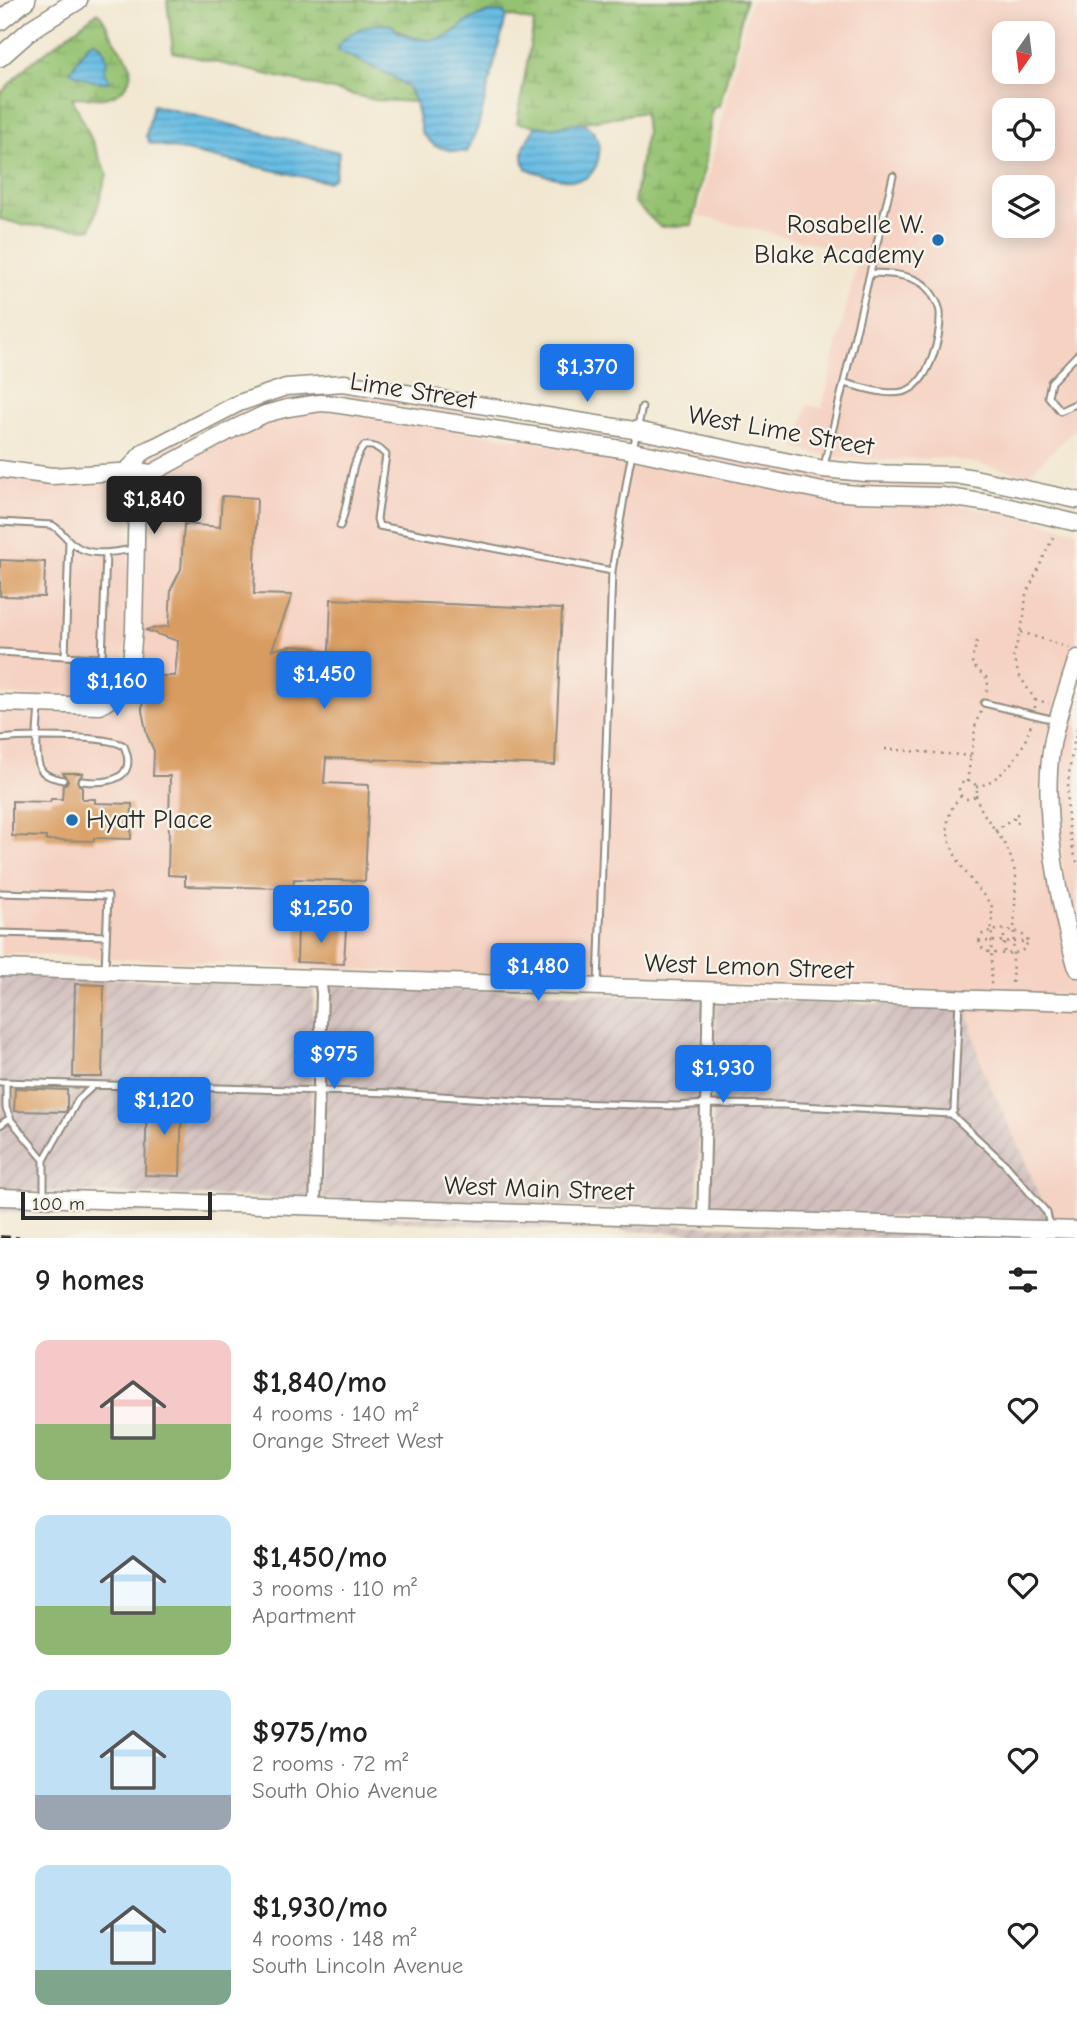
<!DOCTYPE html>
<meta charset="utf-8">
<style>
:root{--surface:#fff;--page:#f6f6f6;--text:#222;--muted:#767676;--accent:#1a73e8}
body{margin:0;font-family:"Comic Neue",sans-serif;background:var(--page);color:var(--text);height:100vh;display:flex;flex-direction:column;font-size:26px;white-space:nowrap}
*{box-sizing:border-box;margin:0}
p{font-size:23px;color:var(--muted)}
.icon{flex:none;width:38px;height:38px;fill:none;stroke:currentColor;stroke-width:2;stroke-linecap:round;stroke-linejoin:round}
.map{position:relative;height:1238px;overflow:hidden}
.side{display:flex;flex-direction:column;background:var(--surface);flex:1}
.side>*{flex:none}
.needle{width:46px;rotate:194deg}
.fabs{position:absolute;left:992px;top:21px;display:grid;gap:14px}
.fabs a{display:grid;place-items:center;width:63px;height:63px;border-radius:14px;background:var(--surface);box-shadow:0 4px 18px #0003;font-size:35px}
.scale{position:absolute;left:21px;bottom:18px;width:191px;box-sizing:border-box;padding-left:7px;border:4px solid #2b2b2b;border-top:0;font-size:19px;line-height:24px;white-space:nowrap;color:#2b2b2b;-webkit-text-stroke:5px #f7f3e8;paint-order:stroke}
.price{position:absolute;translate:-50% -60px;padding:0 16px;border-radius:7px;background:var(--accent);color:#fff;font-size:23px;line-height:46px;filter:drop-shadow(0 2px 4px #0008)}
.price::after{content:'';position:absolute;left:50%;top:42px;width:21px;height:16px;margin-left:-10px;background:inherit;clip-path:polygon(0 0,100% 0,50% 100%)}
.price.active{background:#222;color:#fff}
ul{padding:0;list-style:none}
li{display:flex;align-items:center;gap:21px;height:175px;padding:0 35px}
li span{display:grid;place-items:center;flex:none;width:196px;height:140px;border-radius:14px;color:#555}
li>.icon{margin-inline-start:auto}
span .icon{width:84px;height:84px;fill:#fffc;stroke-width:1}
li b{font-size:30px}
h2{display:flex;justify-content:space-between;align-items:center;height:84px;padding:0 35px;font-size:30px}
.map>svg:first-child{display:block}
.built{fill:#f5d2c2;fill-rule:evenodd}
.industrial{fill:url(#industrial-furrows)}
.wetland{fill:url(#wetland-marsh);stroke:#60764e;stroke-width:2}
.water{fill:url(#water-rules);stroke:#497488;stroke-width:2}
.building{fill:#d99c60}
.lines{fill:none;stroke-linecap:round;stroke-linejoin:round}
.lane-casing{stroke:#8e8a7e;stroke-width:9}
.street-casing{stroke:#8e8a7e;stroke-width:14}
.secondary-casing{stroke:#8e8a7e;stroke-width:19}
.primary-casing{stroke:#8e8a7e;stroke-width:21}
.path{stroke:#8e8a7e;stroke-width:2.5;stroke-dasharray:2 5;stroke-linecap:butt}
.lane{stroke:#fff;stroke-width:5}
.street{stroke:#fff;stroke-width:10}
.secondary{stroke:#fff;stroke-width:16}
.primary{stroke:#fff;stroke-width:18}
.rail{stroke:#2b2b2b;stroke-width:3.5;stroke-dasharray:10 5;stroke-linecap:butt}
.poi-dot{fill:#1f6fb2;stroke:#f7f3e8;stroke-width:2.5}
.labels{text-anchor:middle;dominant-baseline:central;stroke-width:5;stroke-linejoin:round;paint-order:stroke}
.poi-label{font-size:26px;fill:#2b2b2b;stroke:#f7f3e8;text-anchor:end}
.street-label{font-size:26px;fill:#2b2b2b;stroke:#f7f3e8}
</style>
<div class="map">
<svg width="1077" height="1238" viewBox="0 0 1077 1238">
<defs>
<pattern id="industrial-furrows" width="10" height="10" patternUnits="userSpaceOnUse" patternTransform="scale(1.75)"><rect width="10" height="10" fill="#d1bfbd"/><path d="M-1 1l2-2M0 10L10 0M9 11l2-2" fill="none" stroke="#b4a4a3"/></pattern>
<pattern id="wetland-marsh" width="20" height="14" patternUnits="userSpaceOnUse" patternTransform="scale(1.75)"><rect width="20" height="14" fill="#94c271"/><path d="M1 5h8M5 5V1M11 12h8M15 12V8" fill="none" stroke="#799e5d"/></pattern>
<pattern id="water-rules" width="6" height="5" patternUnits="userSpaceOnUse" patternTransform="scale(1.75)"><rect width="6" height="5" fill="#67bde4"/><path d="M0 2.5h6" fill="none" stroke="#559ab9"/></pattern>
</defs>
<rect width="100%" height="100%" fill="#f7f3e8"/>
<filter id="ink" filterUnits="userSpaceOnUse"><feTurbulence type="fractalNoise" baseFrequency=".0143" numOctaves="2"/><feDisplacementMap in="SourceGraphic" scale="14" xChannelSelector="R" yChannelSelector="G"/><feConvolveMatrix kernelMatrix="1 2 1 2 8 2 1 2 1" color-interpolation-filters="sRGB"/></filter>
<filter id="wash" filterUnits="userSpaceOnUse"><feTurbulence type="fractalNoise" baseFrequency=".00686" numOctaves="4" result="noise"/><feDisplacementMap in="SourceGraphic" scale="28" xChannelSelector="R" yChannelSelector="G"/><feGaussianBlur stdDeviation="1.57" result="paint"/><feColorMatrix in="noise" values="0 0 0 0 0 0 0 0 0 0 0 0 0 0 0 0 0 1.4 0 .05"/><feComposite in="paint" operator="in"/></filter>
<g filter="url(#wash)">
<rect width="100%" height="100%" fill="#f2e8d1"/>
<path class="built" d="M751 0H1077V427L1028 475 979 464 947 458 868 460 832 457 796 449 807 405 822 408 859 254 698 216ZM1004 33H1043V72H1004ZM1004 110H1043V149H1004ZM1004 187H1043V226H1004Z
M343 391 680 447 898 480 931 483 958 491 823 484 635 444 402 406 321 396 151 465 141 464 145 458 241 410 279 397 300 393Z
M320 411H333L941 503 1000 512 1077 531V641L1072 653 1044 748 1069 966 1077 995 494 976 17 954 0 955V710L102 713 127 697 137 479 267 421 288 415Z
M0 476 122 479 130 499 127 629 123 674 118 686 99 699 0 695Z
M1077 681V940L1068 902 1060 845 1056 800 1057 749Z
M966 1006 1077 1010V1222L1049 1221 1022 1152 984 1073Z"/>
<path class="industrial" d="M0 975 314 985 309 1199 0 1190Z
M328 985 703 998 697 1211 322 1199Z
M716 999 966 1006 984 1073 1022 1152 1049 1221 710 1212Z
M0 1204 1054 1236 1055 1238H886L569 1230 253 1214 0 1212Z"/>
<path class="wetland" d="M167 0H746L720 105 712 109 706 160 692 225 660 227 634 202 646 132 644 112 550 128 517 123 534 22 509 16 506 17 504 12C481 22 453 40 427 40 408 39 401 30 386 25 378 22 367 27 359 30L345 54 392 76 408 87 415 102 375 100 173 52Z
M98 12C107 22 110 35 117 45 120 50 125 53 127 58 137 77 124 95 104 98 94 99 82 97 72 97L107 174 91 229 24 225 0 219V94L27 66Z"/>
<path class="water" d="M489 12H504L506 17 478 127 467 152 453 151 435 146 422 134 415 102 408 87 392 76 337 50C345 30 372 22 392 25L399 33 411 37 427 40 446 37 470 20Z
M94 41C105 47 110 60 104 71L110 81C97 85 82 78 70 71L88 44Z
M153 105 339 152 335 176 329 182 322 181 150 143 146 136Z
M582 122C599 133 603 148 596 166 592 173 589 178 580 180 566 182 539 174 526 168 518 151 527 140 536 126L550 128Z"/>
<g id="blocks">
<path class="building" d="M222 496 257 498 254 594 292 595 272 650 291 646 309 647 329 653 331 599 562 609 555 765 326 758 324 783 369 785 365 881 294 879 293 888 185 886V876L168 875 170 776H153L154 751 147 735 142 711 143 691 156 690V676H175L178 641 145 630 169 626 171 589 181 569 184 524 220 527Z
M0 560 45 562 44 597 0 596Z
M63 773H83L77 781 79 785 82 786V799H95V803L132 804 131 839 94 838V841L46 840V837L12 836V801L50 802 51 799H62L63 785 66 784 68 781Z
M298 926 346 928 344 964 297 962Z
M75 984 104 985 102 1077H73Z
M15 1088 67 1090V1110L65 1112 14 1111Z
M147 1098 182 1099 180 1176 145 1175Z"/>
</g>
</g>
<g filter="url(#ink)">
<use href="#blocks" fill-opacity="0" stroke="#8e8a7e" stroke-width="2"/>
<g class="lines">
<g class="lane-casing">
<path id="lane" d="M1077 355 1051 382 1048 396 1060 411 1077 403
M844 383C862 387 891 398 908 390 931 379 941 335 940 312 939 304 930 289 923 284 909 274 887 273 870 273
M824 466 893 176
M0 522 52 525C61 530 65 538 73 544 91 558 113 552 133 549
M340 526C351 501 347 467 364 446 374 445 380 448 386 455L377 519 379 526 612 571
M0 652 97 658 128 662
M65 656 69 541
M102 658 106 553
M984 703 1055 720
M39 707C38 721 33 761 42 771 47 777 55 778 63 780
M0 739C22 736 108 735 124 746 139 780 107 784 82 781
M0 893 108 896 105 970
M0 933 106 936
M598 985 612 571 629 468 642 407
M0 1082 394 1093 532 1102 677 1106 707 1104 782 1105 951 1114 1005 1164 1047 1213 1050 1226
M6 1082V1108L11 1120 44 1160
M951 1114 954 1110 959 1000
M0 1125 10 1118
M44 1195V1160L78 1100 94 1085"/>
</g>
<g class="street-casing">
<path id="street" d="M315 1206 322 993 320 978
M703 1219 709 992"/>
</g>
<g class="secondary-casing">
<path id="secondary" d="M0 469 52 476 135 471 152 473 235 428 265 414 288 408 320 403 334 404 634 451 822 491 858 494 942 496 1001 505 1077 523
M126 471C141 459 135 454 156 446L239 403 286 387 344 383 646 432 823 469 865 473 955 475 974 478 1077 500
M1077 658C1068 688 1055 720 1051 751 1042 814 1059 908 1077 969
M0 703 100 706 123 691 130 675 134 629 137 497 126 471
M0 968 1077 1002
M0 1197 1077 1230"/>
</g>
<g class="primary-casing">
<path id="primary" d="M0 21 26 0
M0 57 33 28 78 0"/>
</g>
<path class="path" d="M1021 632 1070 648
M977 641 972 661 973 666 987 678 988 685 986 694
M1035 700 1049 703
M1035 708V700L1019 675 1013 658 1024 617 1026 595 1055 533
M1077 729C1067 772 1062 819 1077 862
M885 749 972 756
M959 790a9 9 0 1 1 18 0a9 9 0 1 1-18 0Z
M967 782 976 722 982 710
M976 787C1004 780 1024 751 1031 724
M976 795C980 813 992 824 1002 840 1010 851 1013 864 1016 877L1012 986
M961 796C933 825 954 858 975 885 981 893 987 898 992 907L991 985
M1018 814 1014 815V822L1019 823
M995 831 1013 818
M979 941 981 935C993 927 1023 927 1028 942
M979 941C981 946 981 948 986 951 992 954 1014 955 1021 951 1025 949 1025 947 1028 942
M979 941 1028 942
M1004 952V931"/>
<use href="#lane" class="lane"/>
<use href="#street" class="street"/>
<use href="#secondary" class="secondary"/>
<use href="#primary" class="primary"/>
<path class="rail" d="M0 1237 19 1238"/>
</g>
</g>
<g class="poi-dot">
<circle cx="938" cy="240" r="7"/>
<circle cx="72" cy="820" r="7"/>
</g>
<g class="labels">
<g class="poi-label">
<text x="924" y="225">Rosabelle W.<tspan x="924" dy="30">Blake Academy</tspan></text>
<text x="86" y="820" text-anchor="start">Hyatt Place</text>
</g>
<g class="street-label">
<text transform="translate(413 391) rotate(9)">Lime Street</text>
<text transform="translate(781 431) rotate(10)">West Lime Street</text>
<text transform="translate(749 967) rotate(2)">West Lemon Street</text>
<text transform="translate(539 1189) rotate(2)">West Main Street</text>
</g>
</g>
</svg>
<div class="fabs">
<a><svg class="needle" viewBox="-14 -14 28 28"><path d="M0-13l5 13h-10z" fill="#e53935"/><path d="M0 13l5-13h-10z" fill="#767676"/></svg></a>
<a><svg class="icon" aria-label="locate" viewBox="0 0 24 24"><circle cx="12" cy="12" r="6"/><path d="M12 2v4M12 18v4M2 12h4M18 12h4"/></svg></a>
<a><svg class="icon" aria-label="layers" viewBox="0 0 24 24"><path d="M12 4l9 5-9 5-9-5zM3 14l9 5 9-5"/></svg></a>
</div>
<div class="scale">100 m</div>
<b class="price" style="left:587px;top:404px">$1,370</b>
<b class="price active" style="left:154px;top:536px">$1,840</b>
<b class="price" style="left:324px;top:711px">$1,450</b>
<b class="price" style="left:117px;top:718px">$1,160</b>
<b class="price" style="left:321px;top:945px">$1,250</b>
<b class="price" style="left:538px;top:1003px">$1,480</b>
<b class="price" style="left:334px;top:1091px">$975</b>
<b class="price" style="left:723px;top:1105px">$1,930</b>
<b class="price" style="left:164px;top:1137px">$1,120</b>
</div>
<section class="side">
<h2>9 homes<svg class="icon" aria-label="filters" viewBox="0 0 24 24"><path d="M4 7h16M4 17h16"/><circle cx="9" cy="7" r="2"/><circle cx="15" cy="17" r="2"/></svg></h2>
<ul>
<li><span style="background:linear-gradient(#f6c9c9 60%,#8fb573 0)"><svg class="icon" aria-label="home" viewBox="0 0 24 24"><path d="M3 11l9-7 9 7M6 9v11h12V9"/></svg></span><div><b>$1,840/mo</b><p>4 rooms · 140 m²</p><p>Orange Street West</p></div><svg class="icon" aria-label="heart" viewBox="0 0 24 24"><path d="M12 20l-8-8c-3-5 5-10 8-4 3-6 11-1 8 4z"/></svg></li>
<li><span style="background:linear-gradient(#bfe0f5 65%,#8fb573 0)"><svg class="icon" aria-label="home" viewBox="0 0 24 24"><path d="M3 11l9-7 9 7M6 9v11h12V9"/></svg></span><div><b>$1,450/mo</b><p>3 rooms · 110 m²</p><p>Apartment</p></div><svg class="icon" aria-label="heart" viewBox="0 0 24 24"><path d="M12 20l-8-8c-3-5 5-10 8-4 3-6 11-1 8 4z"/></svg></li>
<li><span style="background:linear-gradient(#bfe0f5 75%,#9aa5b1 0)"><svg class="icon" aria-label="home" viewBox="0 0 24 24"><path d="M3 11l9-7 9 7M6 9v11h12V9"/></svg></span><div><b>$975/mo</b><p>2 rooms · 72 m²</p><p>South Ohio Avenue</p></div><svg class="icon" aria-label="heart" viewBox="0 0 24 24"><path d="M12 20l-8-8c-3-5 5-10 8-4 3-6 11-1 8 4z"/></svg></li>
<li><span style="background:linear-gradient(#bfe0f5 75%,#7fa58c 0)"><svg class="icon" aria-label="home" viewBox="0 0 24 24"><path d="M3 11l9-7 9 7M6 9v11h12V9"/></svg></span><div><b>$1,930/mo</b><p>4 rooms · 148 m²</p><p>South Lincoln Avenue</p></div><svg class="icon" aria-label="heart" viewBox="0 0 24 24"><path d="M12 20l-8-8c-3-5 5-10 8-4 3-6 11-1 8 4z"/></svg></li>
</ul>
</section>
